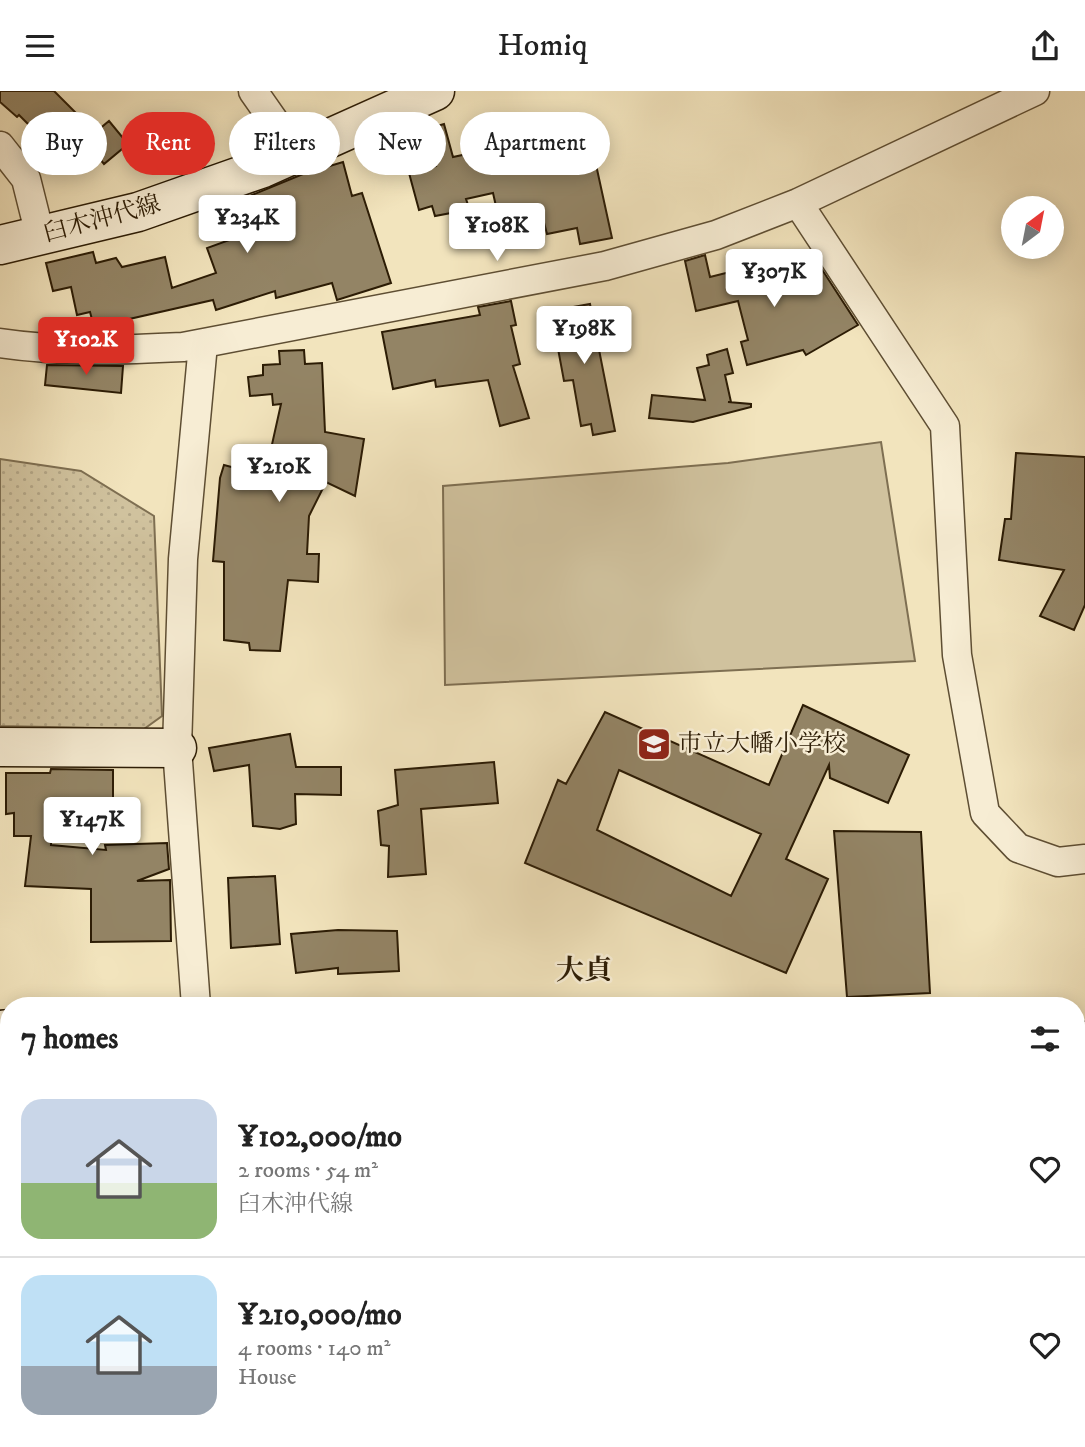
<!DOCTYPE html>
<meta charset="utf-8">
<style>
:root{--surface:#fff;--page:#f6f6f6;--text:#222;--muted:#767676;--line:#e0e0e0;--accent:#d93025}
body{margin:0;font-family:"IM FELL DW Pica","Noto Serif JP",serif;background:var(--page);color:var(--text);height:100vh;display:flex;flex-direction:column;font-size:26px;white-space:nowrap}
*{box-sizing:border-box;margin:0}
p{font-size:23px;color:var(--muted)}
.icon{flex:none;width:38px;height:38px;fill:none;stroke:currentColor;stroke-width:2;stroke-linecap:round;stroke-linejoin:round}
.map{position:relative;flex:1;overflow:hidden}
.sheet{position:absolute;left:0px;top:906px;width:1085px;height:450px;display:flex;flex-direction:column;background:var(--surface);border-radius:28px 28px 0 0;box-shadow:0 4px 18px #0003}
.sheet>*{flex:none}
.top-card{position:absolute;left:21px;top:21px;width:700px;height:63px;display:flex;gap:14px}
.needle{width:46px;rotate:32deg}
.fabs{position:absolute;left:1001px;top:105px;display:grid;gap:14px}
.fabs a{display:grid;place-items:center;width:63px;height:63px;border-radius:50%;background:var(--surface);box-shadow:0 4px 18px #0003;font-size:35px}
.price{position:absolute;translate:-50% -60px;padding:0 16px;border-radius:7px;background:#fff;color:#222;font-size:23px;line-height:46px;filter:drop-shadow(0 2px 4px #0008)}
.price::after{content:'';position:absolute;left:50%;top:42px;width:21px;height:16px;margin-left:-10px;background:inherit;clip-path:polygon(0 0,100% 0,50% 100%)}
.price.on{background:var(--accent);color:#fff}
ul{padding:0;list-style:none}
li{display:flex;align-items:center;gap:21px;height:175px;padding:0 21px}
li+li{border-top:2px solid var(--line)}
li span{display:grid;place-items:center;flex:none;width:196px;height:140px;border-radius:21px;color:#555}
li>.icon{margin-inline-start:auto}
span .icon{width:84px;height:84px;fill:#fffc;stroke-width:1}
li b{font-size:30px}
h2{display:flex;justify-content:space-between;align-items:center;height:84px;padding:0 21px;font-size:30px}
.chip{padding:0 24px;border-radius:32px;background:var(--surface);box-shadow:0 4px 18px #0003;font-size:24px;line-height:63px}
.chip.on{background:var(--accent);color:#fff}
header{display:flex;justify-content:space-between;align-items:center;height:91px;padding:0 21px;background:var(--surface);font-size:32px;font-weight:600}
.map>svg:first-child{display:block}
.grass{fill:url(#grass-dots);stroke:#7e6f52;stroke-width:2}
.forest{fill:url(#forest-crowns);stroke:#7e6f52;stroke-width:2}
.garden{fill:#d0c29e;stroke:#7e6f52;stroke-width:2}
.water{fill:url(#water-waves);stroke:#7b6b4e;stroke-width:2}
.building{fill:#938465;stroke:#2c1c05;stroke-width:2;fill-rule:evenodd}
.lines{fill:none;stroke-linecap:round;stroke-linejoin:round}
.street-casing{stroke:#5e4e33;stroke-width:31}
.secondary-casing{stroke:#2c1c05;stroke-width:41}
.street{stroke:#f7edd4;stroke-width:28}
.secondary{stroke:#f7edd4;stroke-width:38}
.labels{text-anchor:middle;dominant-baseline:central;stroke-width:5;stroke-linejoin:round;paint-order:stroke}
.street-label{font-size:24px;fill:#2c1c05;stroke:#f7edd4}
.poi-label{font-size:24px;fill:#2c1c05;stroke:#f7edd4;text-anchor:start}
.quarter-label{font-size:28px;font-weight:bold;fill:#2c1c05;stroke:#f7edd4}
</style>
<header><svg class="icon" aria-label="menu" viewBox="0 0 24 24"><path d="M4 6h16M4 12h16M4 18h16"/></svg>Homiq<svg class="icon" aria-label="share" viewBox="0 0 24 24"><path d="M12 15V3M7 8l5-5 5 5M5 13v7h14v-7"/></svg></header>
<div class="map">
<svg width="1085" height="1356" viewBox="0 0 1085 1356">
<defs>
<pattern id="grass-dots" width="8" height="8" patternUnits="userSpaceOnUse" patternTransform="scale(1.75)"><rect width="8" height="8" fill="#d0c29e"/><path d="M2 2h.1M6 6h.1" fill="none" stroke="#b3a687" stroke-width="1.8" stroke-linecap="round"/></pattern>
<pattern id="forest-crowns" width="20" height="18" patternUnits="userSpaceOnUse" patternTransform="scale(1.75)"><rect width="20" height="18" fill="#d0c29e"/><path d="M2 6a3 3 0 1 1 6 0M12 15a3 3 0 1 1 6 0" fill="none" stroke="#b3a687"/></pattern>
<pattern id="water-waves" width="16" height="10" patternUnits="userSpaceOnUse" patternTransform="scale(1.75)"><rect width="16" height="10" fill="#afa07e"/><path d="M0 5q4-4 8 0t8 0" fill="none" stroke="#8f8265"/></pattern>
</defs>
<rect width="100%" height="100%" fill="#f2e4bd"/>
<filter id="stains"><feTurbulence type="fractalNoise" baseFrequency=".00286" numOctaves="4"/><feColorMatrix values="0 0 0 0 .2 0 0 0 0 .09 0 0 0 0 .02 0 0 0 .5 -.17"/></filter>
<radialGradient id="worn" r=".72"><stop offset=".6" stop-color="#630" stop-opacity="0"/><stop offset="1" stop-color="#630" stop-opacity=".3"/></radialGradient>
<path class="grass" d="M0 368 81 380 154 425 162 625 144 638 0 635Z
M9 971V1348H84L82 1356H0V972Z"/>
<path class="forest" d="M1076 974H1085V1038H1076Z"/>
<path class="garden" d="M881 351 915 570 445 594 443 395 728 372Z"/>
<path class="water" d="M1085 1085V1356H181L182 1348H1076V1088Z"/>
<path class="building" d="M0 0H54L84 30 55 60 19 24 17 26 0 11Z
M109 30 128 53 104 73 85 50Z
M444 33 453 66 588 37 612 147 580 153 577 137 547 143 542 124 500 133 493 102 466 108 469 117 451 122 435 125 432 115 419 119 409 82 436 75 424 39Z
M343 71 352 105 362 102 391 192 337 209 332 192 276 207 275 200 216 219 213 209 94 236 90 221 77 224 71 196 53 200 46 172 93 161 96 172 116 167 122 176 165 166 172 197 216 182 207 157 235 147 223 116 303 83Z
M705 164 710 186 766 172 775 204 821 177 858 234 806 264 803 259 747 274 741 251 748 249 738 210 696 220 685 170Z
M511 210 516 234 511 235 520 273 513 275 529 327 500 335 488 289 436 296 435 289 393 298 382 241 480 224 478 216Z
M590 213 615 340 593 344 591 333 581 335 573 289 564 290 551 220Z
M727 258 733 282 725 284 731 311H728L751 313V316L693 331 649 327 652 304 705 309 697 277 709 274 707 264Z
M304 259 305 273 322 272 325 341 364 348 355 405 326 391 309 425 307 463H319L318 491 288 489 280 560 250 559 249 552 224 549V471L213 470 220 387 224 374 265 385 281 313 273 314 272 303 250 305 248 286 263 284V274L280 273 279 260Z
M47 274 123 275 121 302 45 294Z
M1016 362 1085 366V514L1074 539 1040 525 1064 479 999 469 1005 428H1011Z
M803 614 909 664 888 712 830 687 829 674 786 768 828 788 786 882 525 772 558 689 566 693 605 621 769 694ZM619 679 761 743 731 805 597 739Z
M290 643 296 676H341V704L295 703 296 733 280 738 253 735 249 674 214 680 209 657Z
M494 671 498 712 421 718 426 783 388 786 389 755 381 754 378 720 398 714 395 679Z
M51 678 113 679V715L53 716 51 754 106 759 105 754 167 752 169 778 137 790 170 789 171 850 91 851V798L25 795 31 745H14V722L6 723V682H50Z
M834 740 921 741 930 902 847 906Z
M275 785 280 853 231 857 228 787Z
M338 839 397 840 399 880 338 883V877L296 882 291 843Z"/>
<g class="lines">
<g class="street-casing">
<path id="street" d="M253 0 297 63
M0 55 26 88 40 144
M798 112 945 335 957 564 985 722 1018 757 1058 771 1085 768
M0 252C60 261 122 259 183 256L605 175 716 144 798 112 1035 0
M196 915 177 657 183 468 203 253
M112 1356 114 1348"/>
</g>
<g class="secondary-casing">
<path id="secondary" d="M0 154 138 121 263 77 435 0
M0 656 177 657
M0 939 9 938
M1076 950H1085"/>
</g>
<use href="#street" class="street"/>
<use href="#secondary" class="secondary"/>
</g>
<defs>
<g id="school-square" transform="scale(1.75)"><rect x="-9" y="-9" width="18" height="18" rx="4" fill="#8f2418" stroke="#f7edd4"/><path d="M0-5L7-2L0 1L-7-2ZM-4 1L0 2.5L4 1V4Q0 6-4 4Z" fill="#fff"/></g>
</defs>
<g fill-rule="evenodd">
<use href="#school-square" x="654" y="653"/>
</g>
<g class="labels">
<g class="street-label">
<text transform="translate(102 128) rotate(-15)">臼木沖代線</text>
</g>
<g class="poi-label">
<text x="678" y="653">市立大幡小学校</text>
</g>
<g class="quarter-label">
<text x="584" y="879">大貞</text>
</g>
</g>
<rect width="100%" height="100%" filter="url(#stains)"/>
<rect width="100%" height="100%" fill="url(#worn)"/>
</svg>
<div class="fabs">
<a><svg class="needle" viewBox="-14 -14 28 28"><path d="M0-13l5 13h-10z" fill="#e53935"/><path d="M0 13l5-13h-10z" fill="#767676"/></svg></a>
</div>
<b class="price" style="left:247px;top:164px">¥234K</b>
<b class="price" style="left:497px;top:172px">¥108K</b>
<b class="price" style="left:774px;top:218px">¥307K</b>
<b class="price" style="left:584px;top:275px">¥198K</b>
<b class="price on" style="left:86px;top:286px">¥102K</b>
<b class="price" style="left:279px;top:413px">¥210K</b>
<b class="price" style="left:92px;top:766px">¥147K</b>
<div class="top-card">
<a class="chip">Buy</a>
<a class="chip on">Rent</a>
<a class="chip">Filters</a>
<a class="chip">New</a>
<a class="chip">Apartment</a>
</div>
<section class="sheet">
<h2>7 homes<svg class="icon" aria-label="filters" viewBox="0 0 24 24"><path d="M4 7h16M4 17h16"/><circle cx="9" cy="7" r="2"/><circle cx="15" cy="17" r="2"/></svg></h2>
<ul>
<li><span style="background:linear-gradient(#c9d6e8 60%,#8fb573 0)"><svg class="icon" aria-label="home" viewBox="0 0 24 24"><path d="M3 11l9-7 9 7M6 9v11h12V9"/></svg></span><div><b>¥102,000/mo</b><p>2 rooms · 54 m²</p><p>臼木沖代線</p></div><svg class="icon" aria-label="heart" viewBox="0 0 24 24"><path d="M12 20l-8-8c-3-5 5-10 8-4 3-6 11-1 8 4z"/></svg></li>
<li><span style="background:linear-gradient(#bfe0f5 65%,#9aa5b1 0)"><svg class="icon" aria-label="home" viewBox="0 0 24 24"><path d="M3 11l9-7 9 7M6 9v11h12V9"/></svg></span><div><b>¥210,000/mo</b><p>4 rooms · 140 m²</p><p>House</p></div><svg class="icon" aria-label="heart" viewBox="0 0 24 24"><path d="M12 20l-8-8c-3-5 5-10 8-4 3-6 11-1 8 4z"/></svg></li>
</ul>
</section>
</div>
